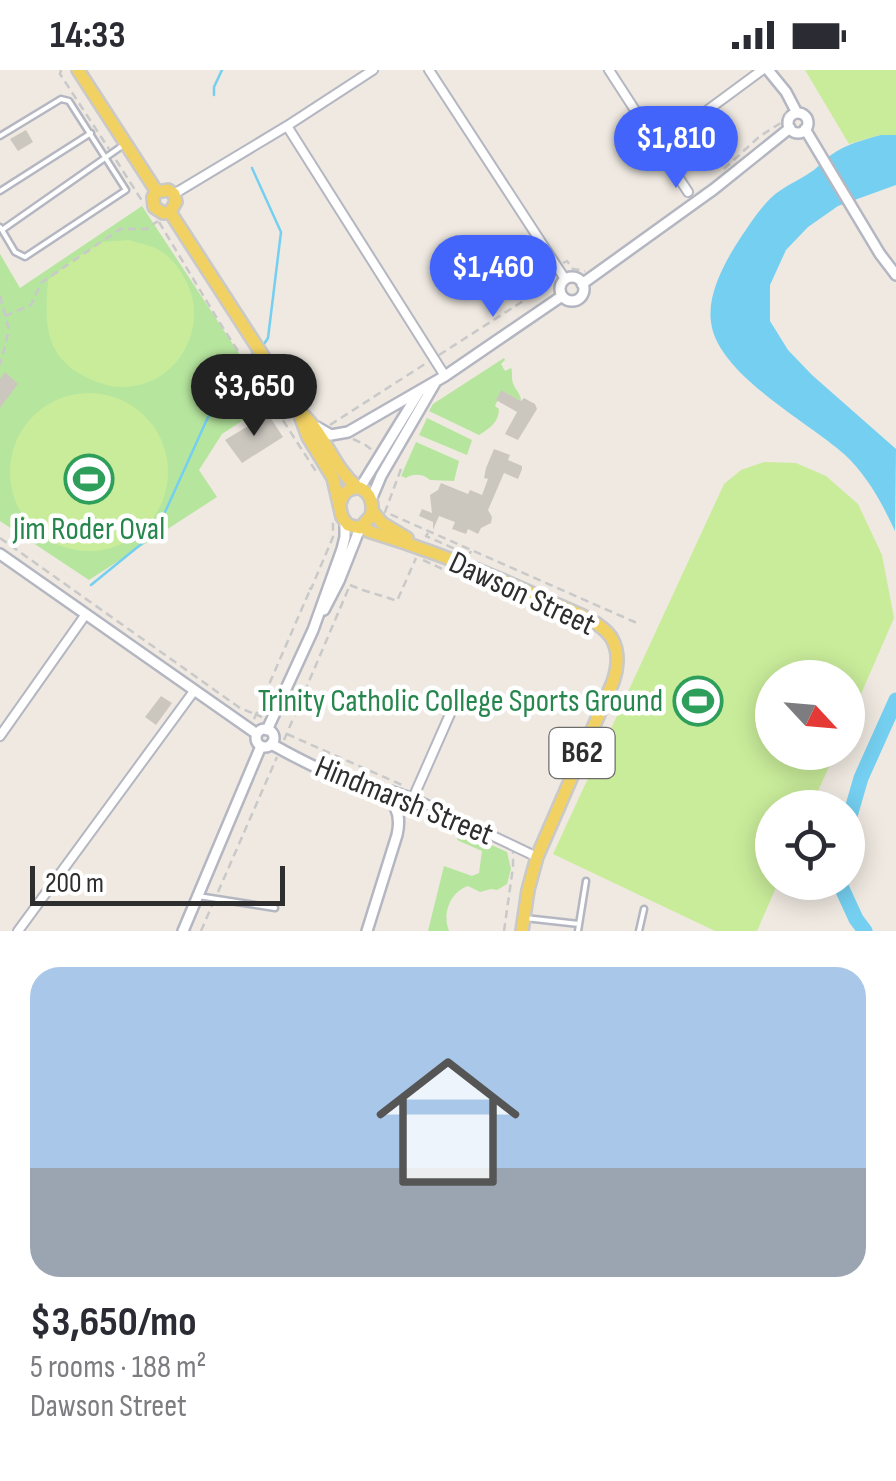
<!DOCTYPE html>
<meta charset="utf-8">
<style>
:root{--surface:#fff;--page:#f7f7f7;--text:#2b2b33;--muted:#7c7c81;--line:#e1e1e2;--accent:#4264fb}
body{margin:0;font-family:"Sofia Sans Condensed",sans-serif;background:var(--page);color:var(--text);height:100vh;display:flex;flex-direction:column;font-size:38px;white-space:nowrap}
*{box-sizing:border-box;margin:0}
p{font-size:32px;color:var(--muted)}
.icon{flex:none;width:55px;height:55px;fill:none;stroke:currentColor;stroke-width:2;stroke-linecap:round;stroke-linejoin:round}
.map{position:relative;height:861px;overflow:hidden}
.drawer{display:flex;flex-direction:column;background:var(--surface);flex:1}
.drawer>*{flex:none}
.needle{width:65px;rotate:116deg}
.buttons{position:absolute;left:755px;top:590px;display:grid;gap:20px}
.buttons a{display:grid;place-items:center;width:110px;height:110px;border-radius:50%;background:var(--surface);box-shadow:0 5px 25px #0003;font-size:50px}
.scale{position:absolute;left:30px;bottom:25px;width:255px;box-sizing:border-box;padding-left:10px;border:5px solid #2e2e2e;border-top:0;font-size:28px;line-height:35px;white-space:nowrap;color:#2e2e2e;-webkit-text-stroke:8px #fff;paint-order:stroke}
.price{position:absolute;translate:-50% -85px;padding:0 22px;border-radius:35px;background:var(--accent);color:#fff;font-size:32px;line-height:65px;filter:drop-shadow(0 2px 5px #0008)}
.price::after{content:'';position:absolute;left:50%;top:60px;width:30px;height:22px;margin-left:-15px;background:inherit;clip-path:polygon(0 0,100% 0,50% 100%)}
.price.selected{background:#222;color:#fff}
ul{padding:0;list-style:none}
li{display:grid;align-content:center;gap:20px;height:530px;padding:0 30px}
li+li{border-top:2px solid var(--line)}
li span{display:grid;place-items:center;height:310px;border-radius:30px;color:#555}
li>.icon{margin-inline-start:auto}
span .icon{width:180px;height:180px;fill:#fffc;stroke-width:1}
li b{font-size:42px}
.status{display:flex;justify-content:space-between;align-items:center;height:70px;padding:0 50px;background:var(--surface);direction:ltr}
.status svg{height:28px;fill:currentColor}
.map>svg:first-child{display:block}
.green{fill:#b6e59e}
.pitch{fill:#c9ec9a}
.water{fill:#75cff0}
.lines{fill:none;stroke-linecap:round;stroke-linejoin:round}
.stream{stroke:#75cff0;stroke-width:2.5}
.river{stroke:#75cff0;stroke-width:15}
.building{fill:#cbc7bf}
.service-casing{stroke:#b4b7c1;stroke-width:9}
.minor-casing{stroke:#b4b7c1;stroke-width:12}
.tertiary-casing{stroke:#b4b7c1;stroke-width:14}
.primary-casing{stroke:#c9c9c9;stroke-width:16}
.path{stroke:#c9c9c9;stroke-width:2.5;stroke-dasharray:8 5;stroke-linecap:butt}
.service{stroke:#fff;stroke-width:4}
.minor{stroke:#fff;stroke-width:8}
.tertiary{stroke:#fff;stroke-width:9}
.primary{stroke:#f2d163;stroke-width:11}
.labels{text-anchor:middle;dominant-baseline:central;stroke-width:9;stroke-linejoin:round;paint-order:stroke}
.shield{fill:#fff;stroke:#6d6d6d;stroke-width:2.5}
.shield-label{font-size:30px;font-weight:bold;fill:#2e2e2e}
.leisure-label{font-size:32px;fill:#27864d;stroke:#fff}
.street-label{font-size:32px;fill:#2e2e2e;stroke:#fff}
</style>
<div class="status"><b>14:33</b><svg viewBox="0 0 49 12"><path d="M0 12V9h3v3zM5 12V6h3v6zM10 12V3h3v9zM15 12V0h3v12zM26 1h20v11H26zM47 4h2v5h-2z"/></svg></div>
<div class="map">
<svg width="896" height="861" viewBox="0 0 896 861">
<rect width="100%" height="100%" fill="#efe9e1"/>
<path class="green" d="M142 136 271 332 222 364 199 400 217 427 89 510 0 451V184L20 218Z
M504 288 505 290 501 294 505 301 511 298C513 302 511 308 513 313 515 320 521 323 521 331L502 321 495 336 499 339C499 352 490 358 479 365L429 341 433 334Z
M427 348 472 370 467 385 419 365Z
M416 372 459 391 454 411 430 410C424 404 413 403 406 408L401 406Z
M459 760 507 782 511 799 507 814 497 820 491 819 480 822 468 816C450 822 442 844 449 861H428L444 796 472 806 479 803 482 781 457 770Z"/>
<path class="pitch" d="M805 0H896V65H880L849 74Z
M129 170C138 173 150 175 159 180 172 187 182 202 188 215 208 259 177 314 127 317 111 318 95 312 82 305 43 283 45 250 48 210L71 191 102 172Z
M10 402a79 79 0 1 1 158 0a79 79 0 1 1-158 0Z
M764 392 796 393 826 406 858 434 882 485 894 548 848 654V608H772V682L835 683 811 737 772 738V812L778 813 757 861H715L553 784 724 414 741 400Z"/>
<path class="water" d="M881 65H896V115L838 136 808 157 786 180 770 215V251L788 280 812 305 896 379 895 461C882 433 867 405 844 384 807 351 717 304 711 252 707 223 726 190 741 167 752 151 765 130 781 120 791 113 803 108 814 100 820 95 825 89 831 85 846 74 863 70 881 65Z"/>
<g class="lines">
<path class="stream" d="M214 25V17L222 0
M252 98 281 162 268 268 262 277
M91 515 156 462 228 303 256 281"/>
<path class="river" d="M848 753 861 708 896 630
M839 812 856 849 865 861"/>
</g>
<path class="building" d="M26 60 33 72 18 81 10 69Z
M5 302 18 314 0 338V309Z
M501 320 521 331 524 328 535 334 537 339 518 370 505 364 517 342 496 330Z
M268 344 283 367 242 393 225 370Z
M494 379 510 385 508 390 522 396V399L518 409 504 403 488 440 492 447 491 453 481 458 478 464 468 459 466 464 452 459 455 452 439 446 433 460V452L419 446 422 439 432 443 430 425 438 420 441 413 468 424 470 420 482 425 488 409 484 408 486 398Z
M161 626 172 633 156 655 145 647Z"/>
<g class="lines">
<g class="service-casing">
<path id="service" d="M0 66 61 29 69 31 126 120 25 187 15 182 2 160
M0 121 91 63
M0 157 2 160 122 76
M198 826 275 838
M525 848 579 854
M578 861 586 811
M639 861 644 839"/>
</g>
<g class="minor-casing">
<path id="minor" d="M429 0 565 209
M609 0 688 122
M287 56 445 306
M659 76 762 0
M174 124 287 56 373 0
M0 666 86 544
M385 726 390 720 413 728 537 787
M413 728 454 635
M18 861 194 621"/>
</g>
<g class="tertiary-casing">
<path id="tertiary" d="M768 0 786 22 797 43
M788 53a10 10 0 1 1 20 0a10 10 0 1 1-20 0Z
M805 59 880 184 896 205
M560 219a12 12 0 1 1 24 0a12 12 0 1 1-24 0Z
M582 214 714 119 790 58
M317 357 331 365 348 362 445 306 562 226
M360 418 419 322
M371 430 381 406 435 313
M0 484 257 664
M324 540 339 511 360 458
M256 668a9 9 0 1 1 18 0a9 9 0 1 1-18 0Z
M267 660 313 560 342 479 345 467V452
M271 674C290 684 309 695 329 703 360 717 408 718 397 765L367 861
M183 861 261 676"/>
</g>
<g class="primary-casing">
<path id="primary" d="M78 0 157 122
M157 122 168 120 174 124 176 132 170 142
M157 122 153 127 154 137 163 143 170 142
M170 142 298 340 308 367 333 408 342 447 348 455 360 458 371 446C374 435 371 423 360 418 348 417 343 423 340 434
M301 343C326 365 332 396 357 417
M373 442 382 453 407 468
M364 456 368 461C431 480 491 504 551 532 570 541 598 549 611 567 620 582 618 597 613 612L537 787 528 820 522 861"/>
</g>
<path class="path" d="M61 0 60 4 109 79
M116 90 144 134
M724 99 760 66 784 51 787 42
M159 152 218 250 317 403
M563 193 567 191 573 199 585 201
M0 226 9 260 0 295
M5 246 31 235 41 213 120 159H146L158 151
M439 285 548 215 542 206 552 200
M330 355 428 292
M353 369 364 374 372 380
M401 399 385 442 637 553
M428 463 426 466 469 485 471 481
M0 468 240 638 262 647
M423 490 449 502
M350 515C366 522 381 525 397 531L416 488
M309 518 311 519 333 467V452
M254 649 310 520
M287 664 402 715
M284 670 350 515
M218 822 277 687
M201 861 213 833
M504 861 513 797V782"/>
<use href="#service" class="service"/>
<use href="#minor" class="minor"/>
<use href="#tertiary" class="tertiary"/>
<use href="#primary" class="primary"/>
</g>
<defs>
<g id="stadium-ring" transform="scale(2.5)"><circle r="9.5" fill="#fff" stroke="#2e9e5b" stroke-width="1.5"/><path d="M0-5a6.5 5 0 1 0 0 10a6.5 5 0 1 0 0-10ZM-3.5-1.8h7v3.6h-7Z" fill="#2e9e5b"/></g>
</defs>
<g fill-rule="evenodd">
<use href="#stadium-ring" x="89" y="409"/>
<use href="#stadium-ring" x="698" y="631"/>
</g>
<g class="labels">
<rect class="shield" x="549.5" y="658" width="65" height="50" rx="8"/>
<g class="shield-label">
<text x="582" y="683">B62</text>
</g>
<g class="leisure-label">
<text x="89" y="459">Jim Roder Oval</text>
<text x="663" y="631" text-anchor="end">Trinity Catholic College Sports Ground</text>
</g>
<g class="street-label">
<text transform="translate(522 524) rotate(25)">Dawson Street</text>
<text transform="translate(404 731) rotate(22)">Hindmarsh Street</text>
</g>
</g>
</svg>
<div class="buttons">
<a><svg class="needle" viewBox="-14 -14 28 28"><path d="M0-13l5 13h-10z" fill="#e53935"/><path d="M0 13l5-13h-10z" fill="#7c7c81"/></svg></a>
<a><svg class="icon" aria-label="locate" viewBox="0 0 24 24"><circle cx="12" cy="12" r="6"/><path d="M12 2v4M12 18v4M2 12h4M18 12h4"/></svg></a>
</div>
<div class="scale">200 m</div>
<b class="price" style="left:676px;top:121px">$1,810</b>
<b class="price" style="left:493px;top:250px">$1,460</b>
<b class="price selected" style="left:254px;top:369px">$3,650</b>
</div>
<section class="drawer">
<ul>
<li><span style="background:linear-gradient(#a9c7e8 65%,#9aa5b1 0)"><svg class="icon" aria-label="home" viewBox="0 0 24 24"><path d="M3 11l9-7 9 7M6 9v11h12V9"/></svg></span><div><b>$3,650/mo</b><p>5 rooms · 188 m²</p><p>Dawson Street</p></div></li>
</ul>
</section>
